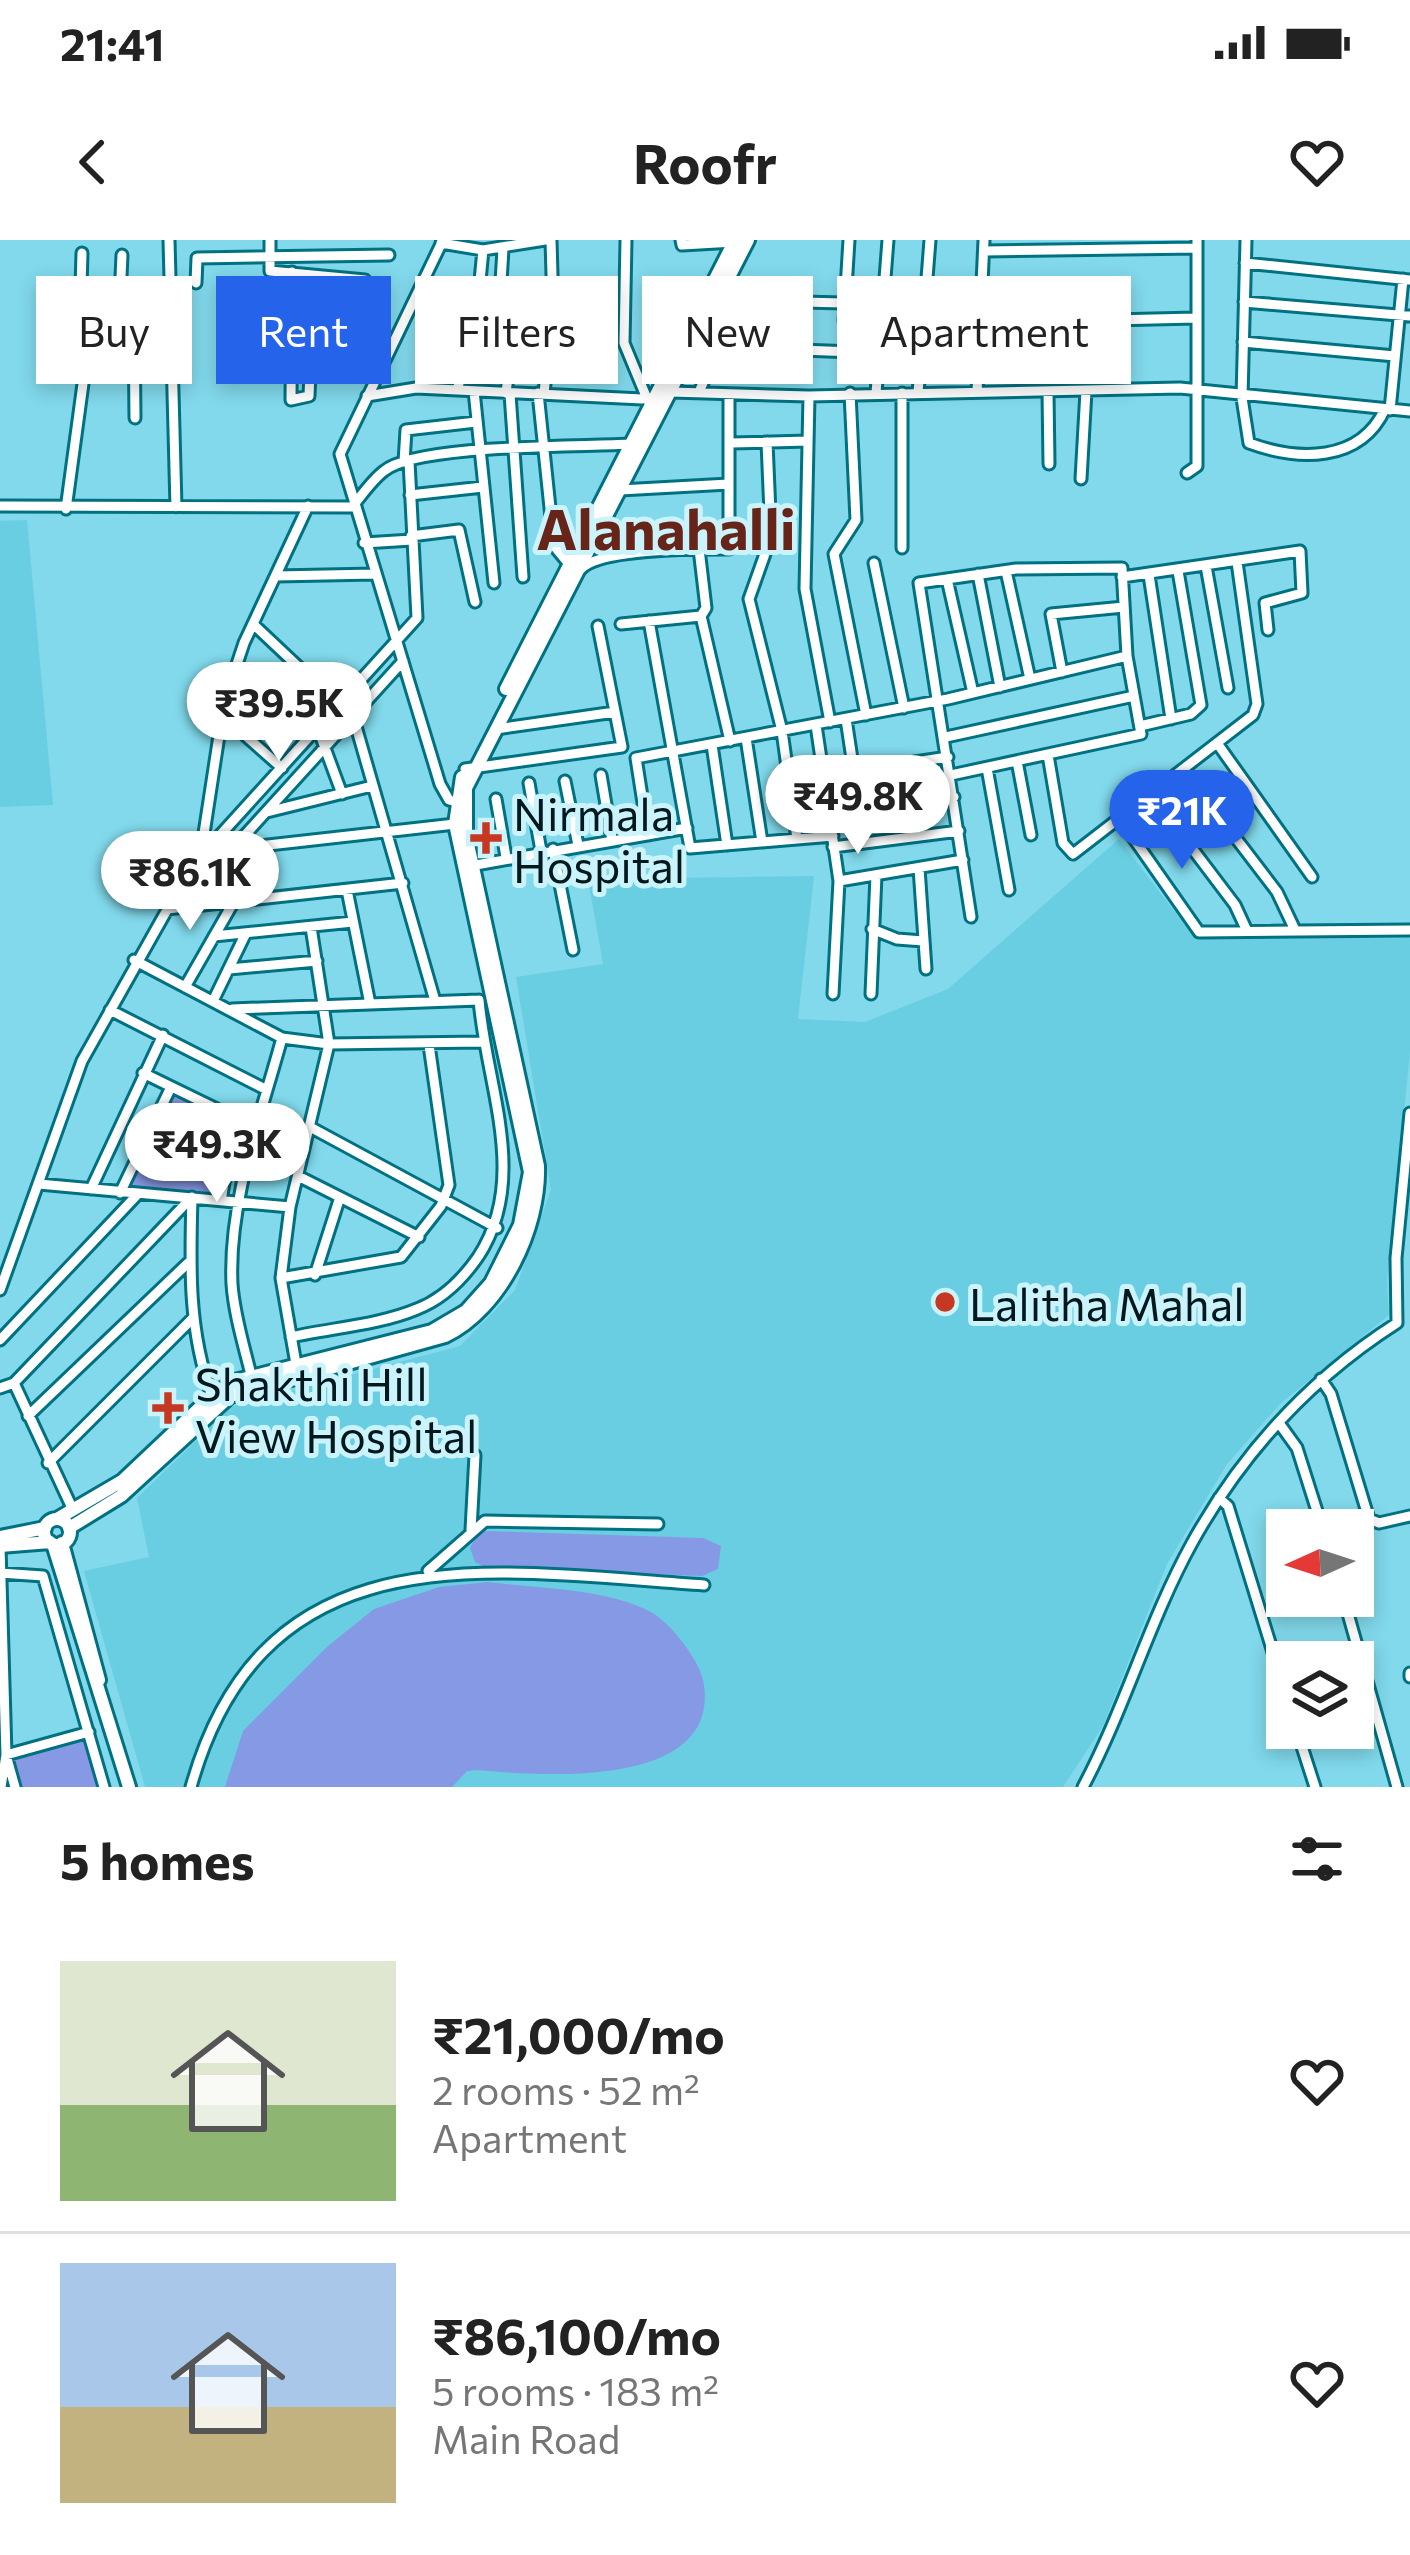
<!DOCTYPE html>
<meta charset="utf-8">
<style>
:root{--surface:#fff;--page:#f2f2f2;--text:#222;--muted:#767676;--line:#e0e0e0;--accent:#2563eb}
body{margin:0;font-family:Commissioner,sans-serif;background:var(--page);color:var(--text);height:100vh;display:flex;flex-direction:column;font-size:45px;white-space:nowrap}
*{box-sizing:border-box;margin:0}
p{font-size:39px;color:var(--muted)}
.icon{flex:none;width:66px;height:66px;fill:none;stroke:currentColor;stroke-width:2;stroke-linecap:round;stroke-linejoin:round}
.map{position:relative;height:1547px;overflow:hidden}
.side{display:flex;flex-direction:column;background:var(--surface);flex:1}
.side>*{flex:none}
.banner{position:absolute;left:36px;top:36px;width:1338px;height:108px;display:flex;gap:24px}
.needle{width:78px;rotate:267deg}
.tools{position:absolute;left:1266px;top:1269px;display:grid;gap:24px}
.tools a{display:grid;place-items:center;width:108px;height:108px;border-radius:0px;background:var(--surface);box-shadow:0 6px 18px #0003;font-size:60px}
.price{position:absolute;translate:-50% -102px;padding:0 27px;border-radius:42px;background:#fff;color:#222;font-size:39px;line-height:78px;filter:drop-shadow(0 3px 6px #0008)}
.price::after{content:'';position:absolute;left:50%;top:72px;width:36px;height:27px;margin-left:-18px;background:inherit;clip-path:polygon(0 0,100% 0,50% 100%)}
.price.active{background:var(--accent);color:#fff}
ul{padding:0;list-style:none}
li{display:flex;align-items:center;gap:36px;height:300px;padding:0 60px}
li+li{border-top:3px solid var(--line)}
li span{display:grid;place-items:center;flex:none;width:336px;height:240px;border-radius:0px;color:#555}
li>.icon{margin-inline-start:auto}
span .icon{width:144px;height:144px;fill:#fffc;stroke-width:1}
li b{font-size:51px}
h2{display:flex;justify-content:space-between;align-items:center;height:144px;padding:0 60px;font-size:51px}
.chip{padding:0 42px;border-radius:0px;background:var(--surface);box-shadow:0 6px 18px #0003;font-size:42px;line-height:108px}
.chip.active{background:var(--accent);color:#fff}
.status{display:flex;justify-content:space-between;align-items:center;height:84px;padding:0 60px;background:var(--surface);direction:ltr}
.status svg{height:33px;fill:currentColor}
header{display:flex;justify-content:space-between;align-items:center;height:156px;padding:0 60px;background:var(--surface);font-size:54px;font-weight:700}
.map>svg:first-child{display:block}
.built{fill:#69cee2}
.green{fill:#8699e4}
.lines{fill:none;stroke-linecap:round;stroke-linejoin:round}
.minor-casing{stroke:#007181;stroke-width:15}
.major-casing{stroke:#007181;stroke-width:18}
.minor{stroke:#fff;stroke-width:9}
.major{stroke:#fff;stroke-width:12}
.poi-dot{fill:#c53922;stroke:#caf3fc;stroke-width:4.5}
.labels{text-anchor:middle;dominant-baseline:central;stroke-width:10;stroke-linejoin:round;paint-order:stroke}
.poi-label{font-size:45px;fill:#00191e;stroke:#caf3fc;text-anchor:start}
.district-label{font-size:57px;font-weight:bold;fill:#672418;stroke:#caf3fc}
</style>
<div class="status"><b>21:41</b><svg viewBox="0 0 49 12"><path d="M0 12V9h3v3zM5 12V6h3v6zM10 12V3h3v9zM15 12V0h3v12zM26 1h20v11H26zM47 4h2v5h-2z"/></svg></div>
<header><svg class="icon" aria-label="back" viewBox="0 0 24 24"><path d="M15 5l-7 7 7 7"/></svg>Roofr<svg class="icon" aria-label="heart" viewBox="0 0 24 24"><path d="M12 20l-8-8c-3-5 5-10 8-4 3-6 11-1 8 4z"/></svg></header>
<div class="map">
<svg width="1410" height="1547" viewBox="0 0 1410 1547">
<rect width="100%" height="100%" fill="#81d9eb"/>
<path class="built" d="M27 280 53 565 0 567V281Z
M1119 599 1195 698H1410V812L1387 1040 1389 1075 1280 1164 1227 1224 1167 1324 1103 1486 1063 1547H145L84 1331 149 1317 137 1258 231 1167 460 1106 515 1050 551 950 516 737 603 724 588 639 814 636 798 779 865 782 948 749Z"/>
<path class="green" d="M173 854 228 878 213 955 128 948Z
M486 1291 703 1298 721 1306 718 1329 702 1336 485 1327 475 1322 470 1308 476 1296Z
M488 1342C539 1349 605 1348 651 1372 671 1383 702 1423 704 1445 718 1547 551 1537 477 1530L467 1531 452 1547H225L243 1491 328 1406 374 1369 439 1347Z
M89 1492 104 1547H15L6 1515Z"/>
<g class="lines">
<g class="minor-casing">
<path id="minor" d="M169 0 176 267
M270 0V31L365 40
M443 0 340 214 440 544 449 560 464 564
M626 0 624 103 648 161
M681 0 682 5 734 2
M1246 0 1242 158 1249 203C1298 221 1360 223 1385 169
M441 3 483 10 545 0
M503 9 498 91 513 96 506 153
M984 11 1197 8
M82 13 80 82 170 81
M1245 23 1410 40
M292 32 291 160 309 156 311 107
M196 43 197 18 389 15
M718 60 924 65
M1244 62 1410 76
M119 81 122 15
M844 81 849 0
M134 82 135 178
M980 83 1196 78
M1243 102 1395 116
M720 107 879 113
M457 150 475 92 483 10
M474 151 494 343
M671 152 809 156 1180 148 1410 171
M699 152 740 60
M977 152 984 0
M1048 152 1049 224
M538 153 554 306 568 323
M544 153 553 70 551 0
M850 153 856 280 834 314 866 475
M876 153 888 0
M918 153 930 0
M510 154 523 337
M367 156 416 148 642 159
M809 156 805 349 830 482
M1390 170 1403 39
M767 202 771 297 749 359 782 491 797 599
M731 203 808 201
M404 222 406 190 476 182
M1187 233 1197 226V0
M1081 239 1086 151
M620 250 729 244
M410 255 483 247
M0 266 352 267C362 255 372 240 384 231 417 204 581 207 629 204
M66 269 85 129 102 82
M411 296 459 290 475 362
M364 303 412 300
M902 308V153
M699 309 706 368 701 376 730 501
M874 323 904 468
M1206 326 1228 448
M581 329C601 308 698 309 729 309V154
M1006 331 1030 439
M978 334 1000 447
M1149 335 1171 479
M276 336 375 334
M1122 337 1300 311 1302 353 1265 363 1268 390
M947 339 973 453
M649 381 690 608 833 596
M253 384 339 465
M621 384 701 376
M1062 432 1051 374 1124 367
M222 475 282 528
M353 476 435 761
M846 479 860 572 858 604
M816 485 839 641 833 754
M1140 486 1191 474 1201 465 1178 331
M318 489 342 554
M496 489 615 472
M946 497 1134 456
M746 498 762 602
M1217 503 1312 637
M712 505 727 605
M1048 515 1063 603 1073 614 1253 475 1257 464 1237 322
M1017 521 1031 595
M987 528 1009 650
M465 529 622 507 598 386
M1183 529 1277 652 1295 690
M855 531 948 517
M601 535 612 600
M951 535 1141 494 1127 416 1122 328 1016 329 919 343 971 677
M565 541 578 605
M529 543 541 611
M1151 554 1235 665 1247 691
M496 559 506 617
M267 572 372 546
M860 572 954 557
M1120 579 1199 692 1410 690
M648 595 636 518 948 459 1127 416
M833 607 959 591
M233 609 455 584
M553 609 573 710
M201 613 224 463 244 403 308 266
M470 626 687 588
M919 628 926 729
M839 641 963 620
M347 650 370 764
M172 661 187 659 403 421
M167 669 403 643
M872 689 897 699 923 701
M214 696 353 682
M134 720 282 798 329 804 482 802
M229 729 317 721
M185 747 232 665
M871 754 876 635
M213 761 246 693
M232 769 479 760
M110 770 267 850
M143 833 258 889
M310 887 497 988
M298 936 419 997
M39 944 290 967
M91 949 163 795
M120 953 171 847
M192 957C190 1026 188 1091 212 1156
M221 961 235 877
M315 1035 339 960
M281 1038 401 1017 441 966 449 945 429 805
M0 1050 82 821 172 661 173 647 417 378 409 221
M291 1097C331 1088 379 1085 417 1069 443 1059 462 1040 478 1017 530 938 486 846 479 760
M0 1100 137 955
M296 1124 281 1038 290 967 329 804 311 687
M251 1135C244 1106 234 1074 232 1044 228 963 261 875 282 798
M1321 1139 1331 1154 1369 1279 1379 1283 1410 1276
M14 1143 73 1270
M0 1148 14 1143 192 957
M28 1176 188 1023
M1279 1183 1297 1208 1323 1290
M48 1223 194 1077
M1219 1258 1228 1266 1287 1458
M471 1290 475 1215
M0 1306 6 1515 1 1547
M428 1331 485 1281 658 1284
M0 1333 43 1336 104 1547
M1343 1356 1397 1547
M1410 1433V1437
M1296 1488 1315 1547
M15 1547 6 1515 89 1492
M191 1547C264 1286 491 1331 704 1345
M1083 1547C1125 1468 1149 1381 1192 1303 1242 1213 1311 1138 1397 1083L1396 1018 1410 873"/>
</g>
<g class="major-casing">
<path id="major" d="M506 449 735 0
M57 1279 122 1241 212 1156 235 1141 432 1091 466 1071 491 1043 520 985 530 932 455 584 462 537
M44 1292a13 13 0 1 1 26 0a13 13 0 1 1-26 0Z
M69 1288 121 1256 230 1156 445 1096C502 1069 540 987 538 926L466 595V548L748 0
M0 1297 45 1288
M62 1303 99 1440
M53 1304 129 1547
M0 1306 50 1302"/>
</g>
<use href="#minor" class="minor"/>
<use href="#major" class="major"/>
</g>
<g class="poi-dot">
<path d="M480 580h12v12h12v12h-12v12h-12v-12h-12v-12h12z"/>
<circle cx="945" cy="1062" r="12"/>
<path d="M162 1150h12v12h12v12h-12v12h-12v-12h-12v-12h12z"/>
</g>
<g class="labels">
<g class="poi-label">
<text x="513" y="572">Nirmala<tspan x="513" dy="52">Hospital</tspan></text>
<text x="969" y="1062">Lalitha Mahal</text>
<text x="195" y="1142">Shakthi Hill<tspan x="195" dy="52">View Hospital</tspan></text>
</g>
<g class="district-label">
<text x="666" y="287">Alanahalli</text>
</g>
</g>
</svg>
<div class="tools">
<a><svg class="needle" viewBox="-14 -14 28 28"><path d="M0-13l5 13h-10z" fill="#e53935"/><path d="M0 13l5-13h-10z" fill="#767676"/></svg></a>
<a><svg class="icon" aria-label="layers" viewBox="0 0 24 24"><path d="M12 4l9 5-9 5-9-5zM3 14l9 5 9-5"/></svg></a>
</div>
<b class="price" style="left:279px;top:524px">₹39.5K</b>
<b class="price" style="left:858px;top:617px">₹49.8K</b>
<b class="price active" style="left:1182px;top:632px">₹21K</b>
<b class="price" style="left:190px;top:693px">₹86.1K</b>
<b class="price" style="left:217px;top:965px">₹49.3K</b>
<div class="banner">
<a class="chip">Buy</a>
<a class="chip active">Rent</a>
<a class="chip">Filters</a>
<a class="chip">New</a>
<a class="chip">Apartment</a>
</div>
</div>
<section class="side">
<h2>5 homes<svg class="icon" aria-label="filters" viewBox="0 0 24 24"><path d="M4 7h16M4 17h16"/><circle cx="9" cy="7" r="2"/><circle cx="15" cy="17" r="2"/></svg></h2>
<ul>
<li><span style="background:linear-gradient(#dfe7d0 60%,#8fb573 0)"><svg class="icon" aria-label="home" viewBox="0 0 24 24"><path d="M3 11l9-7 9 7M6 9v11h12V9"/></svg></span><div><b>₹21,000/mo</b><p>2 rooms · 52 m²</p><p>Apartment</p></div><svg class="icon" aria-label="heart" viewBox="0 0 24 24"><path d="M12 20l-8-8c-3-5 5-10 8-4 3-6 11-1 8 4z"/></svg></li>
<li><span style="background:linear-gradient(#a9c7e8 60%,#c2b280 0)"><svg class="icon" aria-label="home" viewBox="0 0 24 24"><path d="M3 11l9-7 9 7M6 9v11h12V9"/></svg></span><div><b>₹86,100/mo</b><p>5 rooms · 183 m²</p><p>Main Road</p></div><svg class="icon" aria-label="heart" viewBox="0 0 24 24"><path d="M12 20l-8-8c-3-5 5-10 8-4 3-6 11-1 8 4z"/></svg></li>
</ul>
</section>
